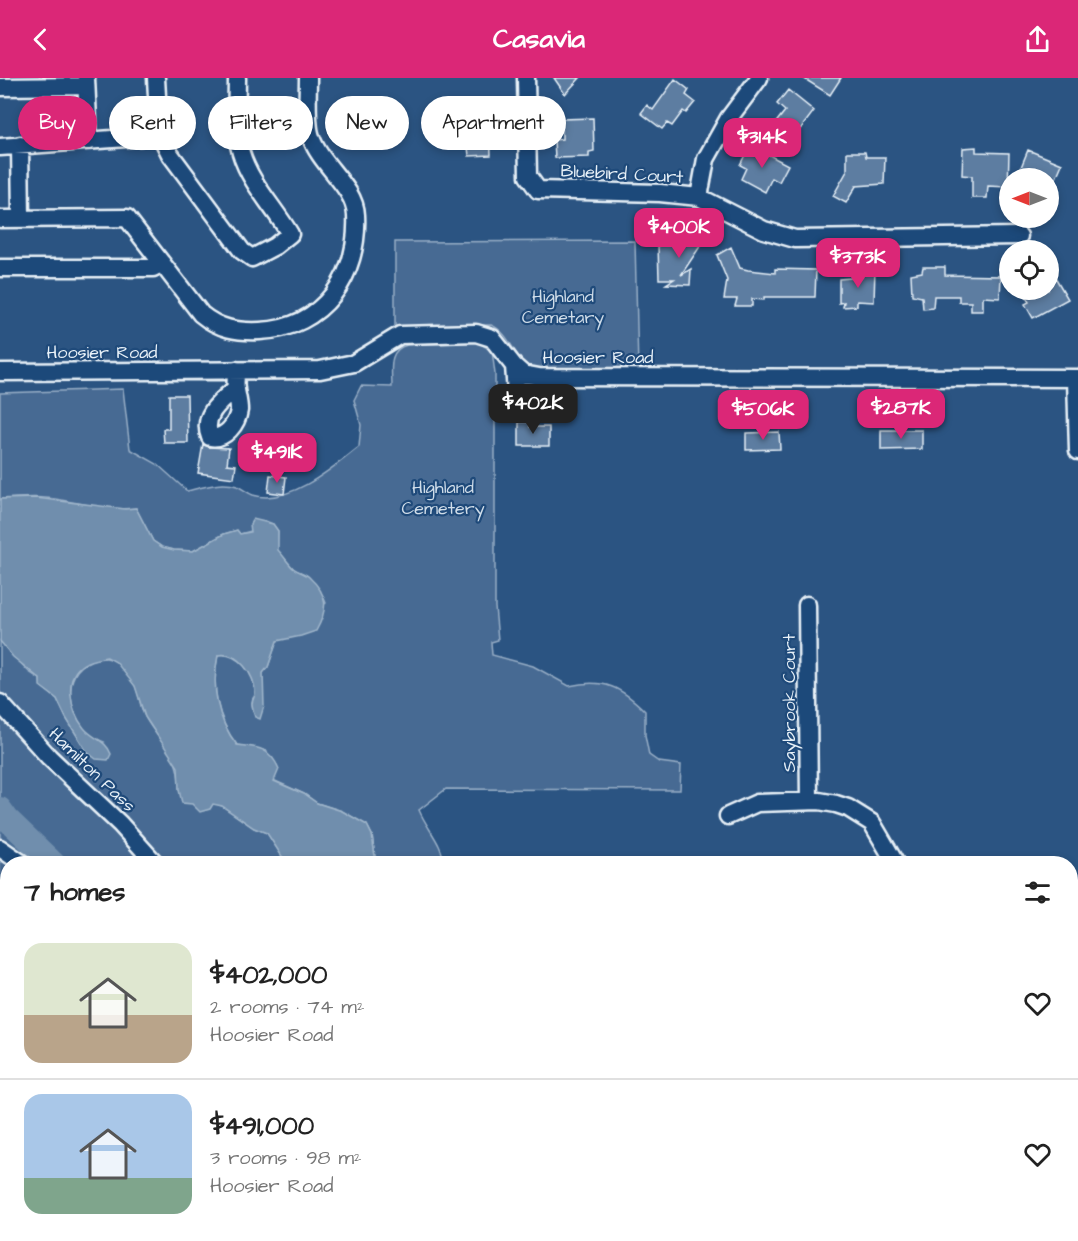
<!DOCTYPE html>
<meta charset="utf-8">
<style>
:root{--surface:#fff;--page:#f6f6f6;--text:#222;--muted:#767676;--line:#e0e0e0;--accent:#db2777}
body{margin:0;font-family:"Architects Daughter",sans-serif;background:var(--page);color:var(--text);height:100vh;display:flex;flex-direction:column;font-size:22px;white-space:nowrap}
*{box-sizing:border-box;margin:0}
p{font-size:20px;color:var(--muted)}
.icon{flex:none;width:33px;height:33px;fill:none;stroke:currentColor;stroke-width:2;stroke-linecap:round;stroke-linejoin:round}
.map{position:relative;flex:1;overflow:hidden}
.side{position:absolute;left:0px;top:778px;width:1078px;height:386px;display:flex;flex-direction:column;background:var(--surface);border-radius:24px 24px 0 0;box-shadow:0 3px 9px #0003}
.side>*{flex:none}
.guide{position:absolute;left:18px;top:18px;width:600px;height:54px;display:flex;gap:12px}
.needle{width:39px;rotate:270deg}
.tools{position:absolute;left:999px;top:90px;display:grid;gap:12px}
.tools a{display:grid;place-items:center;width:60px;height:60px;border-radius:50%;background:var(--surface);box-shadow:0 3px 9px #0003;font-size:30px}
.price{position:absolute;translate:-50% -51px;padding:0 14px;border-radius:12px;background:var(--accent);color:#fff;font-size:20px;line-height:39px;filter:drop-shadow(0 2px 3px #0008)}
.price::after{content:'';position:absolute;left:50%;top:36px;width:18px;height:14px;margin-left:-9px;background:inherit;clip-path:polygon(0 0,100% 0,50% 100%)}
.price.active{background:#222;color:#fff}
ul{padding:0;list-style:none}
li{display:flex;align-items:center;gap:18px;height:150px;padding:0 24px}
li+li{border-top:2px solid var(--line)}
li span{display:grid;place-items:center;flex:none;width:168px;height:120px;border-radius:18px;color:#555}
li>.icon{margin-inline-start:auto}
span .icon{width:72px;height:72px;fill:#fffc;stroke-width:1}
li b{font-size:26px}
h2{display:flex;justify-content:space-between;align-items:center;height:72px;padding:0 24px;font-size:26px}
.tag{padding:0 21px;border-radius:27px;background:var(--surface);box-shadow:0 3px 9px #0003;font-size:21px;line-height:54px}
.tag.active{background:var(--accent);color:#fff}
header{display:flex;justify-content:space-between;align-items:center;height:78px;padding:0 24px;background:var(--accent);color:#fff;font-size:27px;font-weight:800}
.map>svg:first-child{display:block}
.green{fill:#476b93;stroke:#98aec6;stroke-width:1.5}
.water{fill:#708ead;stroke:#a0b6cb;stroke-width:1.5}
.lines{fill:none;stroke-linecap:round;stroke-linejoin:round}
.river{stroke:#708ead;stroke-width:24}
.building{fill:#5d7da1;stroke:#e8f1f8;stroke-width:1.5}
.minor-casing{stroke:#e8f1f8;stroke-width:21}
.minor{stroke:#1f4a7a;stroke-width:16}
.labels{text-anchor:middle;dominant-baseline:central;stroke-width:4.5;stroke-linejoin:round;paint-order:stroke}
.street-label{font-size:18px;fill:#e8f1f8;stroke:#1f4a7a}
.park-label{font-size:18px;fill:#d0dde9;stroke:#1f4a7a}
</style>
<header><svg class="icon" aria-label="back" viewBox="0 0 24 24"><path d="M15 5l-7 7 7 7"/></svg>Casavia<svg class="icon" aria-label="share" viewBox="0 0 24 24"><path d="M12 15V3M7 8l5-5 5 5M5 13v7h14v-7"/></svg></header>
<div class="map">
<svg width="1078" height="1163" viewBox="0 0 1078 1163">
<rect width="100%" height="100%" fill="#2b5482"/>
<filter id="ink" filterUnits="userSpaceOnUse"><feTurbulence type="fractalNoise" baseFrequency=".0167" numOctaves="2"/><feDisplacementMap in="SourceGraphic" scale="12" xChannelSelector="R" yChannelSelector="G"/><feConvolveMatrix kernelMatrix="1 2 1 2 8 2 1 2 1" color-interpolation-filters="sRGB"/></filter>
<g filter="url(#ink)">
<path class="green" d="M635 163 638 292H531C514 281 511 255 491 247L395 248V164Z
M478 264 492 273 495 296V529L498 562 491 564 492 577 533 588 569 608C604 600 621 609 645 633V657L649 677 659 684 681 687 680 712 446 711 419 732C427 751 443 766 444 786H376L372 757 367 747 342 733 317 725 304 716 273 702 267 673 237 667C217 641 211 609 218 577 238 574 255 596 255 615 255 624 253 615 252 624 252 629 254 635 255 639L263 595 268 589 277 563 326 525 323 518 309 499 294 491 277 472 278 453 273 446 266 443 251 453 240 456 237 452 224 456 193 473 174 472 162 469 153 463 136 430C111 433 85 426 61 422 41 418 20 420 0 421V315L123 311 130 371 157 386 187 413C203 409 221 403 237 408 243 411 248 415 253 417 288 428 333 390 359 369L361 347 354 322 361 308 392 309C392 292 387 272 407 267Z
M0 563 29 594 40 601 41 608 57 621 66 640 87 674 104 664C98 661 92 659 88 655 66 633 61 589 97 581 104 580 109 579 115 583 121 588 131 601 135 608 140 618 140 630 145 639 160 667 181 675 179 712L222 728 254 750 267 755 287 786H8L7 935 0 918Z
M422 1156 426 1163H45L44 1157Z"/>
<path class="water" d="M36 420 125 431 136 430 153 463 162 469 174 472 193 473 224 456 237 452 240 456 251 454 250 446 253 441 273 446 278 453V472C283 477 287 484 293 490 298 494 305 495 309 499 329 517 328 531 316 553L301 558 277 563 268 589 263 595 264 628 260 641 255 639C254 635 252 629 252 625 253 621 255 618 255 615 255 597 238 573 218 577 211 609 217 642 237 667 259 669 270 670 279 691L274 703 304 716 317 725 342 733 367 747 372 757 376 786H287L267 755 254 750 222 728 213 726 210 731 200 734 192 726 182 725 179 712 178 689 145 639 135 608 116 584 107 579C99 581 90 581 84 586 62 599 71 634 84 650 93 661 106 662 111 676L108 682 96 681 87 674 66 640 57 621 40 608V601L13 579 0 563V421Z
M0 918 8 935V1156L44 1157 45 1163H0Z"/>
<g class="lines">
<path class="river" d="M0 731 8 742 54 786
M193 1156 197 1163"/>
</g>
<path class="building" d="M554 0H580L565 16Z
M803 0H841L830 17Z
M675 1 689 12 686 17 695 24 686 35 683 33 672 48 667 45 662 51 641 35 647 27 653 32Z
M788 12 814 33 792 62 774 47 785 33 777 26Z
M485 29 490 46 491 77 469 78 467 60H457V53L453 52 452 30Z
M593 40 594 73 589 74V79L555 80 554 62 562 61V41Z
M750 67 788 87 779 104 772 100 765 114 741 101 746 90 740 87Z
M976 69V74L1009 75 1008 109 988 108 987 120H972V98L962 97 963 70Z
M1028 72 1062 86 1056 100H1033L1019 94Z
M847 74H865L866 79H885L884 106 856 108 846 125 833 118 847 93Z
M691 150 707 158 681 197 691 191 690 207 666 206 674 201H659L658 167 681 168Z
M731 169 740 190 748 192 775 195V191L816 192 815 219H764V222L752 221V228H735L737 221H724L727 202 717 177Z
M1048 187 1068 221 1033 240 1025 226 1029 224 1024 216 1032 212H1048Z
M923 189H945V197L1001 198 1000 220 983 219V233H971V224H959V218H934L933 230 923 231 922 219 912 217 911 196 922 194Z
M875 190 874 224 857 223V228L843 229 844 224 839 225V201L862 199V191Z
M169 317H187L188 365H164L163 351H169Z
M519 344H530V349H549V368H519Z
M881 352H922V371L881 372Z
M779 354 780 371 746 372V355Z
M203 366 209 369 229 370 227 386 236 387 234 400 198 395Z
M270 397 286 399 284 416 268 414Z"/>
<g class="lines">
<g class="minor-casing">
<path id="minor" d="M86 0 89 63
M156 0 159 54 170 76 242 173 252 180 275 168 290 156C274 129 250 105 241 75 234 52 237 24 237 0
M526 0 528 98 538 112 660 115 699 119 764 152 795 161 1019 158
M0 9 86 8
M20 67 21 141
M0 69 141 59 159 54
M699 119 706 81 729 40 759 0
M0 141 127 140 201 236C219 251 237 254 260 253 324 250 359 197 356 137 355 109 320 87 311 59 306 46 308 15 308 0
M0 190H153L162 185
M514 288 517 329 520 331 551 332
M0 294 320 292 354 285 400 257 476 255 492 260 514 288 523 296 539 299 1078 300
M1076 300 1078 373
M236 310C221 323 201 337 210 359 225 362 237 346 239 332 239 325 237 318 236 312 235 306 236 299 236 292
M807 527 809 723
M0 625 49 679 120 746 156 786
M728 738 757 725 819 723 836 726 848 730 872 745 896 786
M0 770 23 786
M1071 933 1078 939
M1071 1062 1078 1056
M777 1156 787 1163
M1012 1156 1020 1163
M133 1163 135 1156
M251 1163V1156
M614 1163 615 1156"/>
</g>
<use href="#minor" class="minor"/>
</g>
</g>
<g class="labels">
<g class="street-label">
<text transform="translate(622 96) rotate(3)">Bluebird Court</text>
<text x="102" y="274">Hoosier Road</text>
<text x="598" y="279">Hoosier Road</text>
<text transform="translate(789 625) rotate(-90)">Saybrook Court</text>
<text transform="translate(92 692) rotate(44)">Hamilton Pass</text>
</g>
<g class="park-label">
<text x="563" y="218">Highland<tspan x="563" dy="21">Cemetary</tspan></text>
<text x="443" y="409">Highland<tspan x="443" dy="21">Cemetery</tspan></text>
</g>
</g>
</svg>
<div class="tools">
<a><svg class="needle" viewBox="-14 -14 28 28"><path d="M0-13l5 13h-10z" fill="#e53935"/><path d="M0 13l5-13h-10z" fill="#767676"/></svg></a>
<a><svg class="icon" aria-label="locate" viewBox="0 0 24 24"><circle cx="12" cy="12" r="6"/><path d="M12 2v4M12 18v4M2 12h4M18 12h4"/></svg></a>
</div>
<b class="price" style="left:762px;top:91px">$314K</b>
<b class="price" style="left:679px;top:181px">$400K</b>
<b class="price" style="left:858px;top:211px">$373K</b>
<b class="price active" style="left:533px;top:357px">$402K</b>
<b class="price" style="left:901px;top:362px">$287K</b>
<b class="price" style="left:763px;top:363px">$506K</b>
<b class="price" style="left:277px;top:406px">$491K</b>
<div class="guide">
<a class="tag active">Buy</a>
<a class="tag">Rent</a>
<a class="tag">Filters</a>
<a class="tag">New</a>
<a class="tag">Apartment</a>
</div>
<section class="side">
<h2>7 homes<svg class="icon" aria-label="filters" viewBox="0 0 24 24"><path d="M4 7h16M4 17h16"/><circle cx="9" cy="7" r="2"/><circle cx="15" cy="17" r="2"/></svg></h2>
<ul>
<li><span style="background:linear-gradient(#dfe7d0 60%,#b9a48a 0)"><svg class="icon" aria-label="home" viewBox="0 0 24 24"><path d="M3 11l9-7 9 7M6 9v11h12V9"/></svg></span><div><b>$402,000</b><p>2 rooms · 74 m²</p><p>Hoosier Road</p></div><svg class="icon" aria-label="heart" viewBox="0 0 24 24"><path d="M12 20l-8-8c-3-5 5-10 8-4 3-6 11-1 8 4z"/></svg></li>
<li><span style="background:linear-gradient(#a9c7e8 70%,#7fa58c 0)"><svg class="icon" aria-label="home" viewBox="0 0 24 24"><path d="M3 11l9-7 9 7M6 9v11h12V9"/></svg></span><div><b>$491,000</b><p>3 rooms · 98 m²</p><p>Hoosier Road</p></div><svg class="icon" aria-label="heart" viewBox="0 0 24 24"><path d="M12 20l-8-8c-3-5 5-10 8-4 3-6 11-1 8 4z"/></svg></li>
</ul>
</section>
</div>
